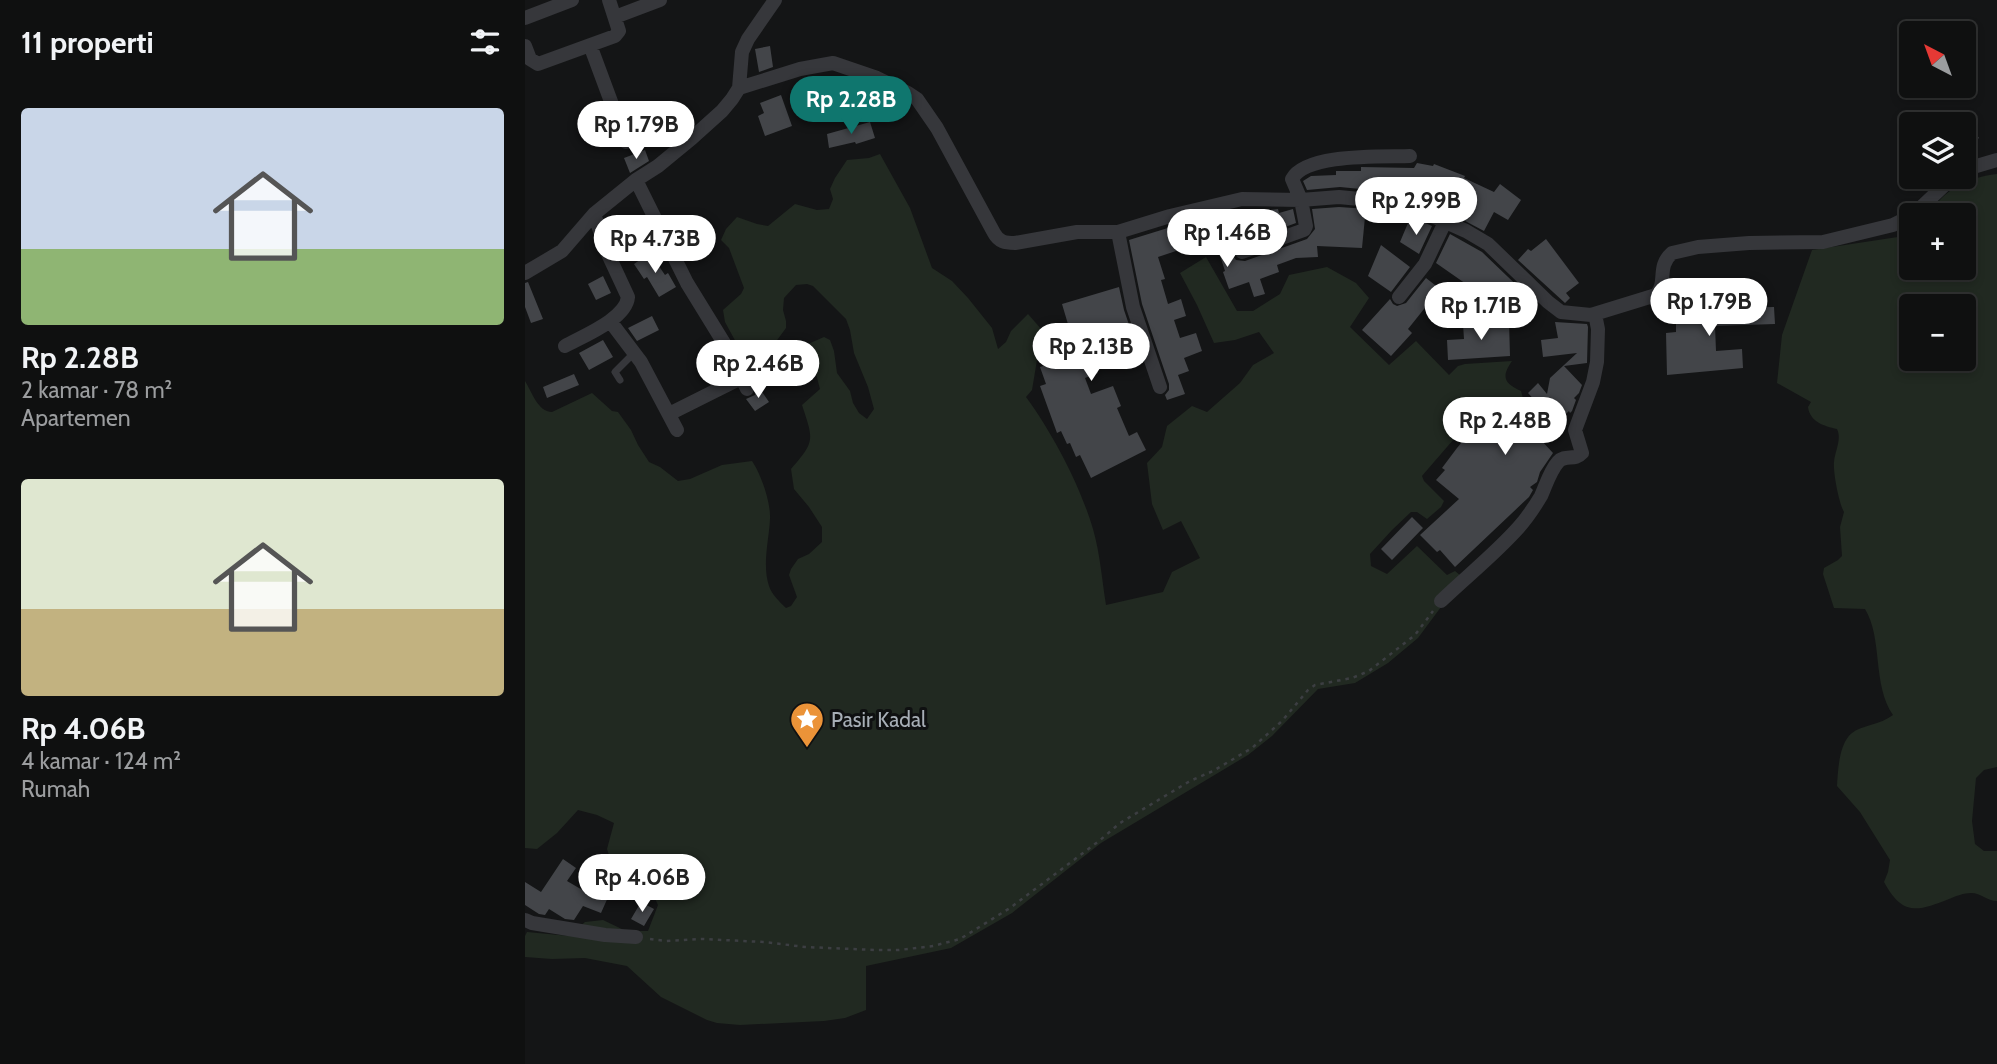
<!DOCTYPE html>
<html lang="id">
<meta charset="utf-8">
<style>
:root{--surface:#0f1010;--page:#1d1e1e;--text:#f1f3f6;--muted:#9b9d9f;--line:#2f3030;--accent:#0f766e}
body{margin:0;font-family:Cabin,sans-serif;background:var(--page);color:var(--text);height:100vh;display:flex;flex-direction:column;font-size:26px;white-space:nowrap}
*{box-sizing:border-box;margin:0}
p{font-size:23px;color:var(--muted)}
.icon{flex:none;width:38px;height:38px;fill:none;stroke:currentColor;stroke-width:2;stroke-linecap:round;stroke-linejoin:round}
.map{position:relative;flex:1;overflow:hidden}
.drawer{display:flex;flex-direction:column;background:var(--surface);width:525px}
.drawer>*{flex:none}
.needle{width:46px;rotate:319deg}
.buttons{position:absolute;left:1374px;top:21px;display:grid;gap:14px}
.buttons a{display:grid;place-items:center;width:77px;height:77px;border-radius:7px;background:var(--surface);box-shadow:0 4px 10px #0003,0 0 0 2px var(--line);font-size:35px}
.price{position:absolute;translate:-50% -60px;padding:0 16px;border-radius:24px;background:#fff;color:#222;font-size:23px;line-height:46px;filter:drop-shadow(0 2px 4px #0008)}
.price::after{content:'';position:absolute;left:50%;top:42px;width:21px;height:16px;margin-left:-10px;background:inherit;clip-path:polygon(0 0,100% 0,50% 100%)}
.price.active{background:var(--accent);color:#fff}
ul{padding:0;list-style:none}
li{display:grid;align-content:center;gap:14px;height:371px;padding:0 21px}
li span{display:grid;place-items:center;height:217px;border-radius:7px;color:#555}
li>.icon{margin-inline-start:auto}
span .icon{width:126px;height:126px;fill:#fffc;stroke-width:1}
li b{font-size:30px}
h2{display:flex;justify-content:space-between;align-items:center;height:84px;padding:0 21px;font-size:30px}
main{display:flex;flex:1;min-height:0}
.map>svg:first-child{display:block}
.green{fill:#212921;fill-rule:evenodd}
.building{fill:#434549}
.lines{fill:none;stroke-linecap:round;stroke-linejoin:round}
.path{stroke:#3c3e42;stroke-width:2.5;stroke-dasharray:3.5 5;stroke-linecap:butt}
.lane{stroke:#36373b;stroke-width:7}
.street{stroke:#36373b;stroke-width:14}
.labels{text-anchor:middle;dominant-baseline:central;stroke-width:6;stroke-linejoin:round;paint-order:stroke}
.poi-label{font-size:21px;fill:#a7aeb6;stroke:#0f1011;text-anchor:start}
</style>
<main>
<section class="drawer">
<h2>11 properti<svg class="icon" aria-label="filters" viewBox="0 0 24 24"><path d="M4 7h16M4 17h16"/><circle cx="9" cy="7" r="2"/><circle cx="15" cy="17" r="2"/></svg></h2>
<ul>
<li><span style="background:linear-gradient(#c9d6e8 65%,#8fb573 0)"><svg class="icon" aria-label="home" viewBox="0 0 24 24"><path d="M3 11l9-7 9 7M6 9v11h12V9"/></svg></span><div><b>Rp 2.28B</b><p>2 kamar · 78 m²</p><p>Apartemen</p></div></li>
<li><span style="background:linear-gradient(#dfe7d0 60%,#c2b280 0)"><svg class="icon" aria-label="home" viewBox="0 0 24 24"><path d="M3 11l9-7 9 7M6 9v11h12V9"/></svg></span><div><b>Rp 4.06B</b><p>4 kamar · 124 m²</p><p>Rumah</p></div></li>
</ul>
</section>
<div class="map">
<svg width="1472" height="1064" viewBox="0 0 1472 1064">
<rect width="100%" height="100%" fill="#141516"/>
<path class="green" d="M355 154 385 208 407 268 427 281 443 298 467 328 473 349 481 342 486 331 503 314 517 330 507 390 501 397C528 434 555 485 568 529 575 553 577 580 581 605L638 592 647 572 675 558 656 521 638 530 627 504 622 463 637 447 642 426 667 406 682 412 715 383 728 365 749 353 734 332 710 340 689 343 672 305 655 273 681 257 712 311H728L755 294 764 275 802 267 831 283 844 298 825 327 864 365 891 341 924 375 933 366 940 364 987 361C976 377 979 383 996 391L999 402C991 405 986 400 978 402 950 409 917 454 897 476L899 481 919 501 916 507 902 519 892 512H886L867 530 845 554 846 566 862 574 892 546 922 575 930 571 942 581 916 607 893 638 863 663 830 683 793 689 747 736 723 755 576 843 487 913 426 948 341 966V1010L320 1018 299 1021 215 1025 192 1023 182 1020 136 997 102 966 60 958 27 959 0 957V936L2 932 44 936 60 922 78 920 101 931H123L133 905 128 894 104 879 87 864 82 849 89 823 72 815 53 810 32 833 12 849 0 848V381C7 392 13 412 27 412L67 393 87 411 93 412 106 430 113 445 124 462 135 467 153 481 165 479 197 465 227 461C236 474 246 503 245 519 244 540 237 565 244 586 247 595 254 601 261 608L266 606 272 597 264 575 266 569 273 559 284 554 297 542V527L284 507 269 489 266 469C291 441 288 439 277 405L295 389 283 344 299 337 305 340 309 351 312 373 325 391 328 403 334 413 342 419 349 409 343 387 329 353 325 330 321 319 288 286 282 284 271 285 259 298 258 310 261 321V328L247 347 244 358 239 361 219 357 200 322 198 310 216 294 219 288 204 248 196 240 201 229 212 217 232 224 243 226 270 204 292 210 304 209 308 199 305 189 310 178 322 160 344 158Z
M1472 174V767L1459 770 1451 778 1447 821 1450 844 1459 851H1472V901C1462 901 1456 893 1446 893 1439 893 1431 896 1424 899 1393 911 1378 917 1359 882L1363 872 1365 860 1335 812 1312 786C1313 770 1314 743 1327 733 1337 725 1355 725 1368 715 1347 685 1358 638 1340 609L1309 608 1298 574 1299 568 1313 560 1317 556 1315 527 1319 512C1314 503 1308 473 1309 462 1310 451 1317 439 1312 429 1299 426 1285 422 1283 407L1286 402 1252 383 1257 335 1287 250 1386 235V268H1438V215H1403C1420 189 1441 178 1472 174ZM1386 306H1438V359H1386Z"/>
<path class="building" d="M245 46 248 67 234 72 230 49Z
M256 95 267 126 240 136 233 116 239 113 235 103Z
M1438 117 1454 138 1438 149Z
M345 122 350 138 331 144 330 142 304 148 302 134Z
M120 150 124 161 105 173 99 158Z
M892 163 908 166 909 164 940 176 939 178 969 192 975 184 996 200 983 220 969 212 959 231 927 214 930 207 898 195 897 200 856 191 815 187 782 190 778 181 786 176 811 175V171H836V167L889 168Z
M814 207 843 209V217H840L837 248 792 246 793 257 771 258 752 265 754 272 735 279 740 294 729 297 724 282 704 289 698 272 700 271 688 234 653 248 654 250 633 257 640 279 636 280 643 304 656 299 661 316 649 320 655 338 671 333 677 351 659 358 664 371 653 375 660 394 642 400 640 395 644 390V384L617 304 604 240 646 227 648 233 673 222 672 219 704 212 711 232 741 220 738 211 753 209 754 213 768 209 771 223 710 245 708 250V256L711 260 720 261 782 239 790 229 787 209Z
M898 222 907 226 894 254 875 242 883 223 896 228Z
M925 234 957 252 1009 302 993 319 959 287 954 293 911 263Z
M1021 239 1054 283 1041 293 1045 298 1040 303 993 260 1003 249 1006 251Z
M856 245 885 267 866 292 843 276Z
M125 253 140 275 143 273 151 287 134 297 122 277 119 279 109 264Z
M78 276 86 293 71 300 63 284Z
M901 278 915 289 883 329 887 333 866 356 837 330 865 299 868 304 872 306 881 303Z
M3 282 18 319 6 323 0 307V283Z
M594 287 599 310 615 357 596 364 587 338 563 345 573 373 560 378 566 394 588 386 596 406 592 408 604 436 612 432 621 450 566 478 555 455 551 457 545 443 542 444 536 431 532 433 515 386 521 384 515 367 537 360 529 337 545 331 537 304Z
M1249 307 1250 324 1190 326 1191 351 1217 349 1218 368 1142 375 1141 333 1151 332V309Z
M127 316 134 330 112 341 103 328Z
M984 321 985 356 923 360 922 340 939 339 938 324Z
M1030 322 1062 324 1063 327 1062 363 1039 366 1057 385 1054 393 1049 398 1051 400 1047 411 1045 413 1044 411 1015 439 1028 453 1015 472 1012 482 1005 487 1008 490 1004 497 930 567 915 550 912 552 895 535 934 499 911 480 920 470 917 468 932 448 945 432 948 435 973 417 983 431 1013 404 1003 393 1013 383 1022 394 1025 378 1052 353 1018 357 1016 340 1033 338Z
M78 340 88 357 64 370 54 353Z
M49 374 54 385 22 398 18 387Z
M233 386 244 402 230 411 221 399 230 395Z
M887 517 898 528 867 560 856 549Z
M38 859 51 868 42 881 66 895 77 870 92 877 76 913 58 906 49 920 40 919 24 909 20 915 14 914 0 905V882L16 892Z
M116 902 129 909 119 926 106 919Z"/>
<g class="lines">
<path class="path" d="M125 939 141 941 177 939 239 942 280 947 350 950H374L408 946 435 939 485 908 574 841 595 823 665 781 688 771 727 748 757 721 783 690 790 685 827 678 844 671 890 635 908 611"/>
<path class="lane" d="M95 380 90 372 109 353"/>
<path class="street" d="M90 17 135 0
M0 18 47 0
M65 45 101 142
M0 46 5 59 13 64 90 36 94 31 84 0
M214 88 275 69 308 63 352 78 383 93 392 99 412 128 469 233C474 242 480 243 490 243L552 232H593L645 216 717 199 776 200 814 197 855 201 892 209 941 231 963 244 1023 302 1036 312 1066 315 1131 295C1143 282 1131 267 1147 253L1173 247 1224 243 1298 242 1368 225 1386 216
M1438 170 1472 160
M111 180 162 283 202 348 222 389
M1388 215 1428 177
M593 232 608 307 635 387
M717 252 779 230 781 226 776 200 767 179C781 153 857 157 885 156
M0 273 37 251 69 214 111 180 133 166 167 138 197 111 207 99 214 88 217 52 223 39 250 0
M874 297 900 264 920 222
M85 321 116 362 152 430
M40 346C58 336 101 319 103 297L83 254 69 214
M144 414 216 378
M916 601C942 576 970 554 994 527 1002 518 1010 506 1016 496 1021 485 1025 471 1033 462 1040 454 1050 461 1057 453L1050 430 1068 382 1072 362 1073 329 1070 314
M0 920 7 923 80 935 111 937"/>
</g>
<defs>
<g id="sight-pin" transform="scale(1.75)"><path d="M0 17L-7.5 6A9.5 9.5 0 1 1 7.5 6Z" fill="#eb9338" stroke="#0f1011"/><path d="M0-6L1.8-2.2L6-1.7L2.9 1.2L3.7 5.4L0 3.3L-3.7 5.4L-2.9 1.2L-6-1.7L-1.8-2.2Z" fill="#fff"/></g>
</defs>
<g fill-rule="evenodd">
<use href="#sight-pin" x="282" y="719"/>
</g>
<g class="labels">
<g class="poi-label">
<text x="306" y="719">Pasir Kadal</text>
</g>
</g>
</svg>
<div class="buttons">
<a><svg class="needle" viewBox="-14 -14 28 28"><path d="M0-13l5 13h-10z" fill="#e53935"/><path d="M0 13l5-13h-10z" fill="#9b9d9f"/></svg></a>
<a><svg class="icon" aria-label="layers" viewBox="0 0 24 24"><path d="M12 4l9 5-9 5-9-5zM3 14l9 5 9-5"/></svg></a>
<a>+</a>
<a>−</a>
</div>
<b class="price active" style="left:326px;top:136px">Rp 2.28B</b>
<b class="price" style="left:111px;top:161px">Rp 1.79B</b>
<b class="price" style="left:891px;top:237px">Rp 2.99B</b>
<b class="price" style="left:702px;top:269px">Rp 1.46B</b>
<b class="price" style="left:130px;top:275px">Rp 4.73B</b>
<b class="price" style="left:1184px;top:338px">Rp 1.79B</b>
<b class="price" style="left:956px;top:342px">Rp 1.71B</b>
<b class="price" style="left:566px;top:383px">Rp 2.13B</b>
<b class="price" style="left:233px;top:400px">Rp 2.46B</b>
<b class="price" style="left:980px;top:457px">Rp 2.48B</b>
<b class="price" style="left:117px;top:914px">Rp 4.06B</b>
</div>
</main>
